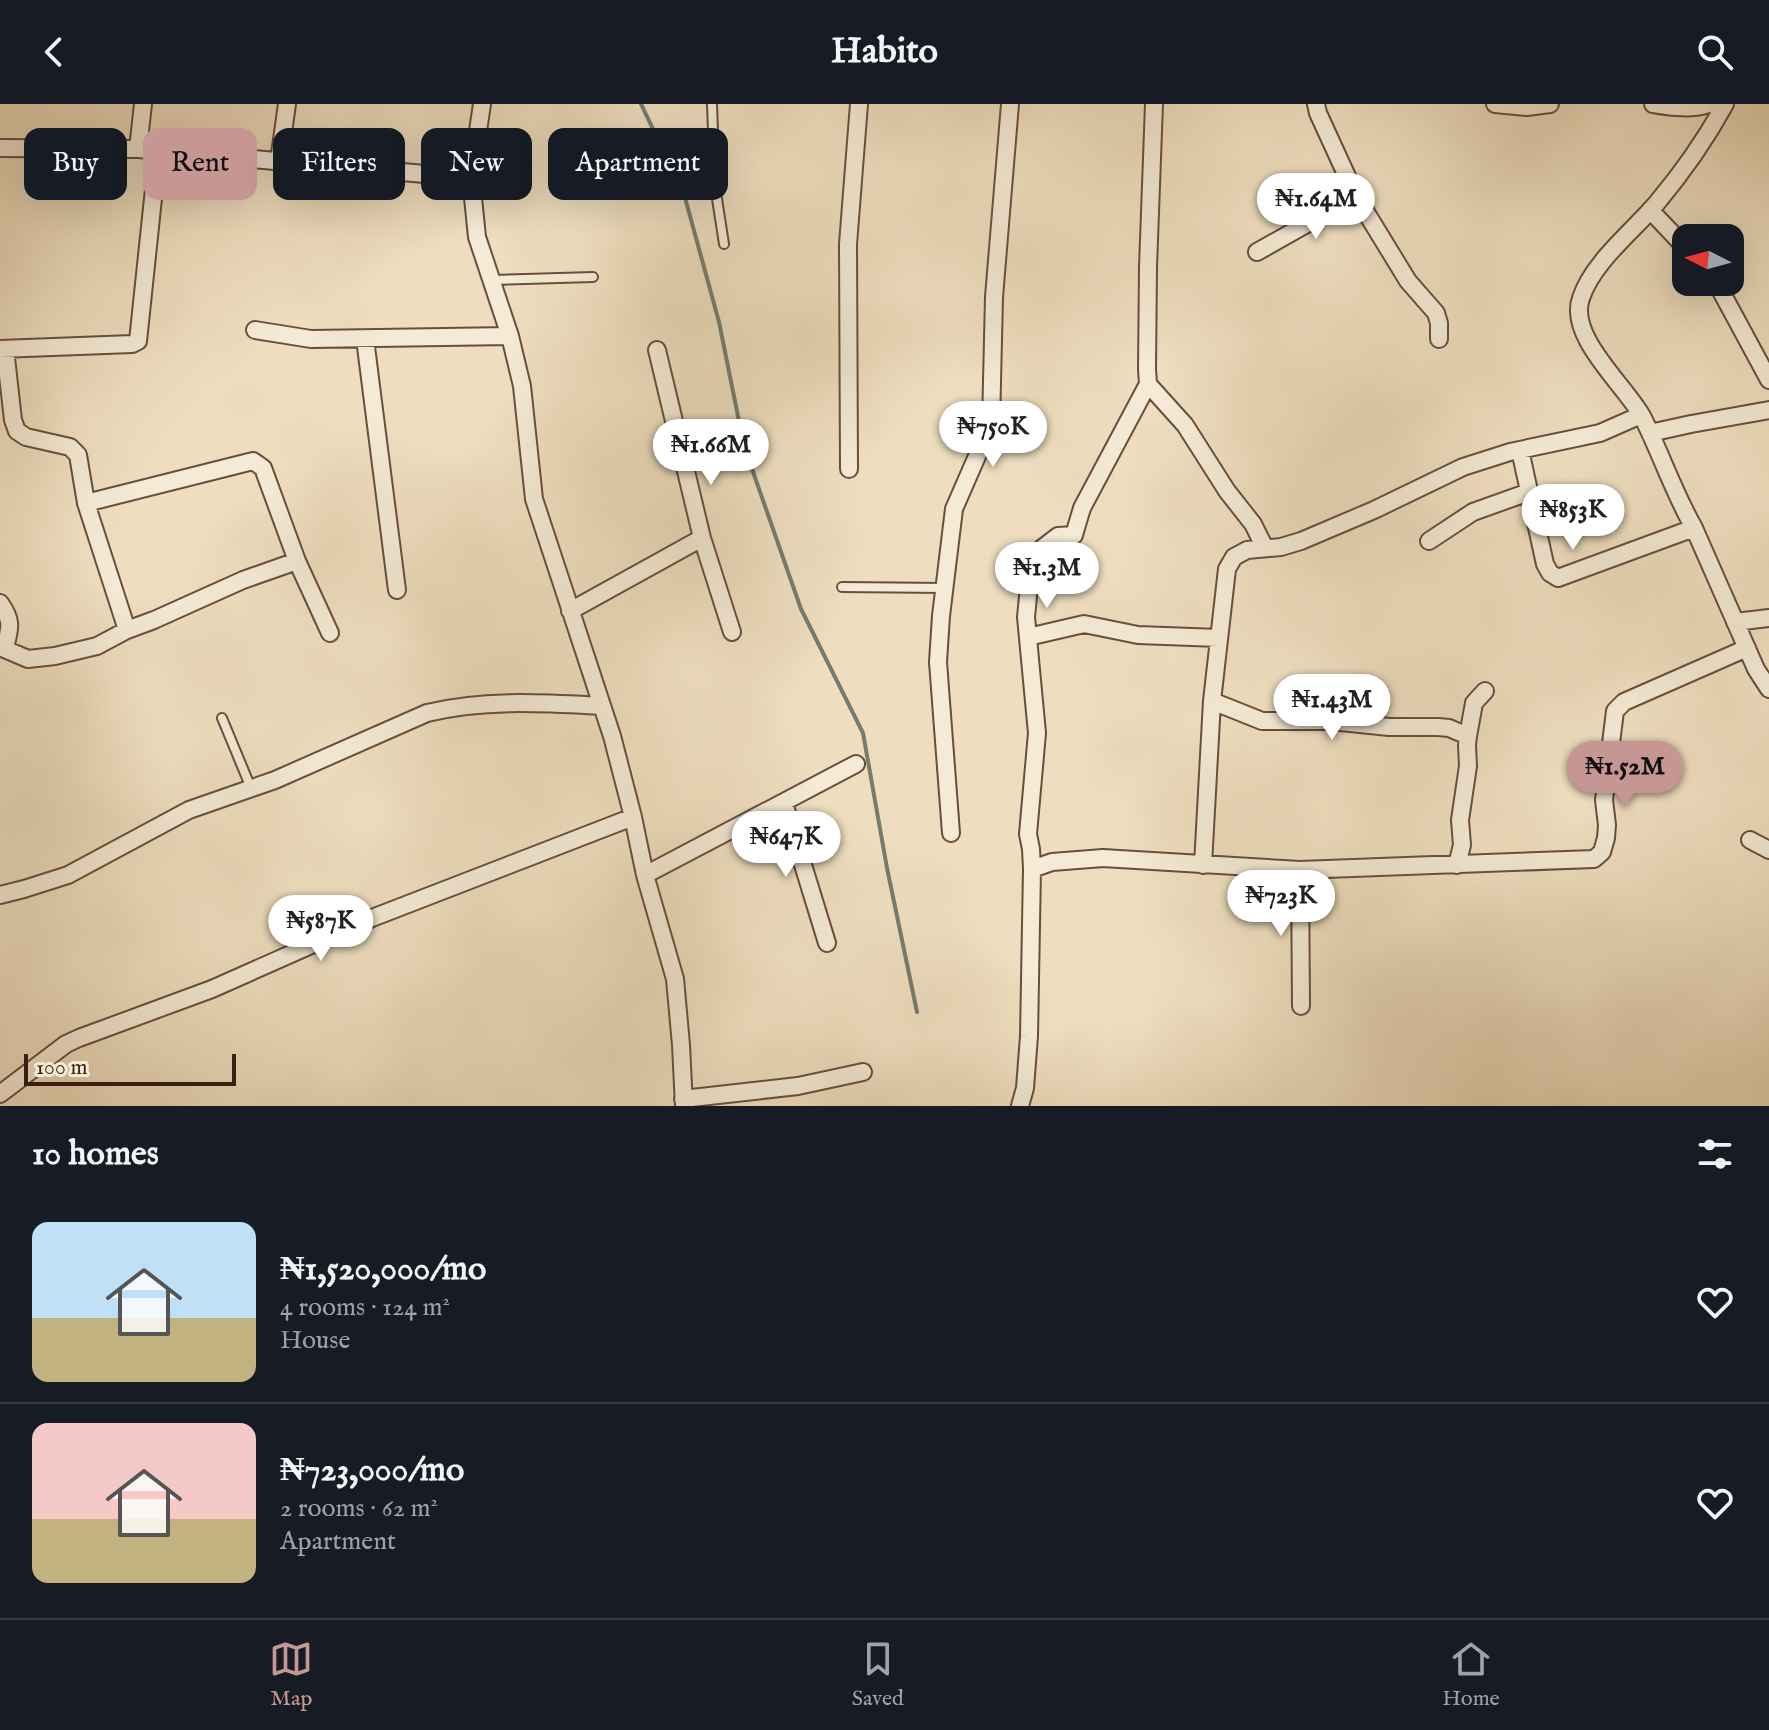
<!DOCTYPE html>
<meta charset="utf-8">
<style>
:root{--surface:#171b24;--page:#20242c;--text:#f1f3f6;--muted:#9ea1a6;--line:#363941;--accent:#c59692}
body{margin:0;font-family:"IM FELL English",serif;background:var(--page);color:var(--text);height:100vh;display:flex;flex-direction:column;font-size:30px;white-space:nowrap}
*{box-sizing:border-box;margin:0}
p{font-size:26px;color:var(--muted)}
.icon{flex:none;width:44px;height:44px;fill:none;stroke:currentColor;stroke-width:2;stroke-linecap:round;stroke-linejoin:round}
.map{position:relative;height:1002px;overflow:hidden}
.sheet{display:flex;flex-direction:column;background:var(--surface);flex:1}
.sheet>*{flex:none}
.top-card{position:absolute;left:24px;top:24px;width:800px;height:72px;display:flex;gap:16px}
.needle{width:52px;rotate:276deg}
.controls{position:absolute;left:1672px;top:120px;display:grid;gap:16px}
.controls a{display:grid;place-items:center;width:72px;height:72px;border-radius:16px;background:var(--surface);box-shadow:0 8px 32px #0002;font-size:40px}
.scale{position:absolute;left:24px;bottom:20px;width:212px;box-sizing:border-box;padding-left:8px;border:4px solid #3b1f12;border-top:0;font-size:22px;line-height:28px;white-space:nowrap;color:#3b1f12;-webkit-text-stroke:6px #f4ead5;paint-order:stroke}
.price{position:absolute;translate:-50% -68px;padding:0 18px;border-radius:28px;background:#fff;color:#222;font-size:26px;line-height:52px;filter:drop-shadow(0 2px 4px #0008)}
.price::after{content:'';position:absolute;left:50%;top:48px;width:24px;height:18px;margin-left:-12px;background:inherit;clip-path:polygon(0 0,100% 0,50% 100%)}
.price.selected{background:var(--accent);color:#111}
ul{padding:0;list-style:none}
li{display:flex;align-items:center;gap:24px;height:200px;padding:0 32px}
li+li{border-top:2px solid var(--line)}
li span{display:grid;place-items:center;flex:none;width:224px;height:160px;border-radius:16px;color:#555}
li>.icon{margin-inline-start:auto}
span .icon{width:96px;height:96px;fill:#fffc;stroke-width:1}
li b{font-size:34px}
h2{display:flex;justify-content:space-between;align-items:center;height:96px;padding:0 32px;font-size:34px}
.tag{padding:0 28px;border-radius:16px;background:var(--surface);box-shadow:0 8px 32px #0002;font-size:28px;line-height:72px}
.tag.selected{background:var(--accent);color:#111}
header{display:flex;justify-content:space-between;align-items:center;height:104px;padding:0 32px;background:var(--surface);font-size:36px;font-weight:800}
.dock{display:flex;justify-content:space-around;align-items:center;height:112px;border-top:2px solid var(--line);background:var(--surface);font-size:22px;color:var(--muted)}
.dock a{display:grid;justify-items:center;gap:4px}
.dock .selected{color:var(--accent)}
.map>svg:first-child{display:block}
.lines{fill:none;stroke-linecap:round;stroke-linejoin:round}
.stream{stroke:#747d70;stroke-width:4}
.service-casing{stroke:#684f3d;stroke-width:12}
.minor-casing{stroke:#684f3d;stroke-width:20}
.service{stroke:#f4ead5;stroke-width:8}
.minor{stroke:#f4ead5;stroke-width:16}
</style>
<header><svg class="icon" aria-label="back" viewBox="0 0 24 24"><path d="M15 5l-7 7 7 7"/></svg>Habito<svg class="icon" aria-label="search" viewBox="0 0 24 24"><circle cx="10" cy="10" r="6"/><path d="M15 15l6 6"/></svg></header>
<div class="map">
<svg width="1769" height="1002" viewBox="0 0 1769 1002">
<rect width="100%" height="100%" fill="#eedebf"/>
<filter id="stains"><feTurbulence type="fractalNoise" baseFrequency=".0025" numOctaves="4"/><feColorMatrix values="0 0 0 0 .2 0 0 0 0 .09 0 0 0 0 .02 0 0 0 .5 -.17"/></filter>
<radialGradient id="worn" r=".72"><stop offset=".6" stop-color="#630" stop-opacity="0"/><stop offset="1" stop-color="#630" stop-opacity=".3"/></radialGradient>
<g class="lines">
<path class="stream" d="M641 0 684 90 719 218 744 342 801 505 863 629 887 764 917 908"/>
<g class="service-casing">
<path id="service" d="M712 0 715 82 724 140
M492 176 593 173
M842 483 945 484
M222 614 251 684"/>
</g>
<g class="minor-casing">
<path id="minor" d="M482 0 471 74 477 133 510 232 522 282 534 395 612 632 633 713 645 771 675 875 681 941 684 1002
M1154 0 1148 163 1147 265 1148 280 1185 321 1227 387 1253 420 1265 444
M1316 0 1318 9 1356 92 1408 177 1436 209 1439 219V235
M1495 0 1527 3 1550 0
M1653 0C1672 3 1691 6 1709 0
M1725 0C1706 35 1682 69 1656 100 1632 128 1593 158 1581 194 1567 233 1627 283 1643 314 1661 350 1674 389 1694 424L1756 565 1769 585
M0 44 138 45 471 74
M138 45 143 0
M279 57 287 0
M1650 106 1686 144
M1257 148 1356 92
M1716 178 1769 276
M255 226 311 235 510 232
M365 235 397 486
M0 245 132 240 138 237 158 47
M5 245 13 316 17 327 26 333 70 343 78 351 86 399 127 526
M657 246 702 434 732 528
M1650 329 1691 320 1769 306
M1520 346 1545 460 1550 469 1558 474 1694 424
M849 365 848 140 859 0
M86 399 253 357 263 364 297 457 330 529
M1429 437 1473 408 1529 388
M0 499C13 517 10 524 5 544
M570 507 702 434
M1735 518 1769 514
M1028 533 1084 520 1138 531 1219 534
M0 543 28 555 55 552 97 542 127 526 154 516 243 476 297 457
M1212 597 1262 617H1331L1389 623H1438L1449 624 1468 632
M784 699 827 839
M951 729 938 558 941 512 954 405 991 320 994 193 1010 0
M1750 736 1769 746
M1203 761 1212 597 1227 465 1234 453 1247 446 1281 443 1301 437 1374 406 1463 363 1510 348 1600 329 1641 311
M1457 761 1462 741 1460 716 1468 662 1467 641 1468 632 1474 599 1485 587
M1032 765 1052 758 1103 754 1300 766 1594 755 1602 748 1606 734 1607 721 1604 696 1615 607 1624 598 1747 544
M1300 766 1301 902
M645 771 856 660
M0 791 24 785 68 771 189 706 275 676 427 609C485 595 543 599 602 602
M0 990 66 940 79 934 212 885 372 814 633 713
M683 995 798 982 863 968
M1020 1002 1025 984 1029 932 1032 765 1031 745 1028 730 1037 629 1026 513 1032 452 1058 432 1074 431 1082 404 1148 280"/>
</g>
<use href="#service" class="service"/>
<use href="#minor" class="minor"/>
</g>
<rect width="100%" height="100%" filter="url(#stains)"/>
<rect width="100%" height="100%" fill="url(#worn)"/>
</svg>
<div class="controls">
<a><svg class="needle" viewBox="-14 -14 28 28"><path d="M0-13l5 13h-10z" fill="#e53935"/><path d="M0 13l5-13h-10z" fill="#9ea1a6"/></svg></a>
</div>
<div class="scale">100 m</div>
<b class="price" style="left:1316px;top:137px">₦1.64M</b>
<b class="price" style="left:993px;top:365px">₦750K</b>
<b class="price" style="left:711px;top:383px">₦1.66M</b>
<b class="price" style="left:1573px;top:448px">₦853K</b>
<b class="price" style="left:1047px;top:506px">₦1.3M</b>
<b class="price" style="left:1332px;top:638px">₦1.43M</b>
<b class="price selected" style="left:1625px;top:705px">₦1.52M</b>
<b class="price" style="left:786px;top:775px">₦647K</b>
<b class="price" style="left:1281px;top:834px">₦723K</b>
<b class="price" style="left:321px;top:859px">₦587K</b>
<div class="top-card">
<a class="tag">Buy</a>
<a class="tag selected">Rent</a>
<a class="tag">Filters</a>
<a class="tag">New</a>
<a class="tag">Apartment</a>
</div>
</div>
<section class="sheet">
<h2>10 homes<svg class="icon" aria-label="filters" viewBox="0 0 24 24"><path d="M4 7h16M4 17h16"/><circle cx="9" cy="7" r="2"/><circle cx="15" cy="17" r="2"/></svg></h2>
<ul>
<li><span style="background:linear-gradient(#bfe0f5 60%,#c2b280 0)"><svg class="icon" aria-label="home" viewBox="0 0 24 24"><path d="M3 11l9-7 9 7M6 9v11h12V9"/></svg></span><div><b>₦1,520,000/mo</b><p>4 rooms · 124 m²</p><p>House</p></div><svg class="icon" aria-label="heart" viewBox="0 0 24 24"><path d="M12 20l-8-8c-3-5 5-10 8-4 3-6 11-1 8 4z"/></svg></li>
<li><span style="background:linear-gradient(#f6c9c9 60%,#c2b280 0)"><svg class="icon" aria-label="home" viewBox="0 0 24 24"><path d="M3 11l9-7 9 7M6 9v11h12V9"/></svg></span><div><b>₦723,000/mo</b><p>2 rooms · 62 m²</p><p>Apartment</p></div><svg class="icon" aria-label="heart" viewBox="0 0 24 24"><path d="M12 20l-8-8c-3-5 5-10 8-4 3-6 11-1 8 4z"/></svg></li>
</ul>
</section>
<nav class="dock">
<a class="selected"><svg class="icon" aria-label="map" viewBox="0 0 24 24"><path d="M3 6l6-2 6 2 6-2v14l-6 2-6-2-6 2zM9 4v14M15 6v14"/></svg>Map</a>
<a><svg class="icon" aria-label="saved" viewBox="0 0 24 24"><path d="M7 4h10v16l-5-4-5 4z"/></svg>Saved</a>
<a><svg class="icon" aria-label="home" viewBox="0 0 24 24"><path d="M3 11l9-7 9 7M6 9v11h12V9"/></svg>Home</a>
</nav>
